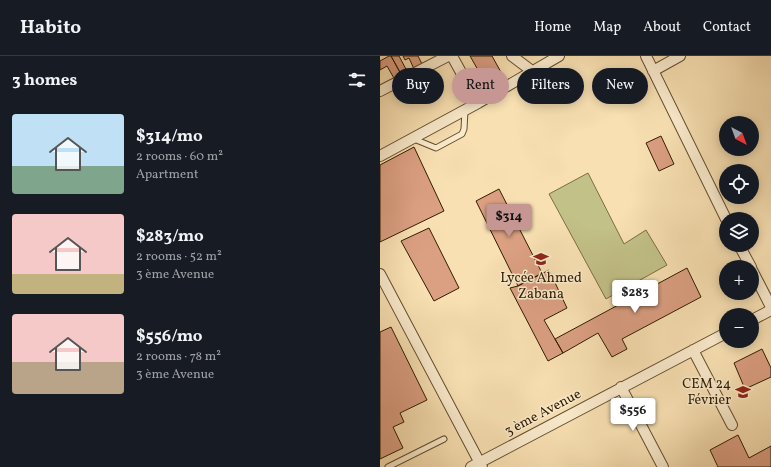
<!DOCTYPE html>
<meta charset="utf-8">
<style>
:root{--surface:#171b24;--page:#20242c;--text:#f1f3f6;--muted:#9ea1a6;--line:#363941;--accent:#c59692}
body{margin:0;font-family:Vollkorn,serif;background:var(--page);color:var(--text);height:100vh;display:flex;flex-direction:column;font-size:15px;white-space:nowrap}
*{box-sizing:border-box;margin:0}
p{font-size:13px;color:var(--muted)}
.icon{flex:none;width:22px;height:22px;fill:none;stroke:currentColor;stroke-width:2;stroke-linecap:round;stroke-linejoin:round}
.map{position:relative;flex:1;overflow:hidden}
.panel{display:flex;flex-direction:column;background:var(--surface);width:380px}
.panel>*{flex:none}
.banner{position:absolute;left:12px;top:12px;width:319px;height:36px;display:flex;gap:8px}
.needle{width:26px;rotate:139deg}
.buttons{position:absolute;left:339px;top:60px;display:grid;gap:8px}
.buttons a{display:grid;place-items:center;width:40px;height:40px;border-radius:50%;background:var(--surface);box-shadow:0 2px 10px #0003;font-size:20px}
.price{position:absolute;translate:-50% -34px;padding:0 9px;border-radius:4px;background:#fff;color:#222;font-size:13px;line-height:26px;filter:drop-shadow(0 1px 2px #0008)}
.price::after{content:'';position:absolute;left:50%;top:24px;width:12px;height:9px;margin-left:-6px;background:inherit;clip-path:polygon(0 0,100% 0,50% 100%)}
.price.selected{background:var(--accent);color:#111}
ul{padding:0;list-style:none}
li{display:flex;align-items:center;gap:12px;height:100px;padding:0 12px}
li span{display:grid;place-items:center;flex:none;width:112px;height:80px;border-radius:4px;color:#555}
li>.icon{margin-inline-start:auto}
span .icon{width:48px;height:48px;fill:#fffc;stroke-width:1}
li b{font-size:17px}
h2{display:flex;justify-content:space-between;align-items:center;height:48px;padding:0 12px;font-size:17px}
.tag{padding:0 14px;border-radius:18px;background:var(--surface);box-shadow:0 2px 10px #0003;font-size:14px;line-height:36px}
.tag.selected{background:var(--accent);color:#111}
header{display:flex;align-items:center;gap:24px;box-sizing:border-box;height:56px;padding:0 20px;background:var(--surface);border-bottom:1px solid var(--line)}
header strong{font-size:19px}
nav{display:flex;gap:22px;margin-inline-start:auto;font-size:14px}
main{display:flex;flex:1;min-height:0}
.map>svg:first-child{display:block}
.green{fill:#c2c188;stroke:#7a6e44}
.building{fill:#db9f82;stroke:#311c00}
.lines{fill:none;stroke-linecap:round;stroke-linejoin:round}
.lane-casing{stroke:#634d2c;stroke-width:7}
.street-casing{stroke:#634d2c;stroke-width:12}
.lane{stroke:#faebcd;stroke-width:5}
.street{stroke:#faebcd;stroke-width:10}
.labels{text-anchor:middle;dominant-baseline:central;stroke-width:3;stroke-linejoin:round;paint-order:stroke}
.poi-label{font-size:14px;fill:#311c00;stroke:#faebcd}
.street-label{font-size:14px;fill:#311c00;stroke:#faebcd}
</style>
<header>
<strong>Habito</strong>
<nav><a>Home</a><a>Map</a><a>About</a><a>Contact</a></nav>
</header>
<main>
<section class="panel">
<h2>3 homes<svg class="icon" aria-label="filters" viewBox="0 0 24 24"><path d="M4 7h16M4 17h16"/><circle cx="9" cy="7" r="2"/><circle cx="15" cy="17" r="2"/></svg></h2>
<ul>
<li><span style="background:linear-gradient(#bfe0f5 65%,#7fa58c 0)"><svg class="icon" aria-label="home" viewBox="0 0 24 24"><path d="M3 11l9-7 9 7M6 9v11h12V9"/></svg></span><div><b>$314/mo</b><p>2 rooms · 60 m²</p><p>Apartment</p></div></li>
<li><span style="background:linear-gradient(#f6c9c9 75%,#c2b280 0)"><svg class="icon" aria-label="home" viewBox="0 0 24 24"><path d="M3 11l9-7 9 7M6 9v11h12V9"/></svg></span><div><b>$283/mo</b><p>2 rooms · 52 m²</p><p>3 ème Avenue</p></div></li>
<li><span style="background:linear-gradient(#f6c9c9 60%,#b9a48a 0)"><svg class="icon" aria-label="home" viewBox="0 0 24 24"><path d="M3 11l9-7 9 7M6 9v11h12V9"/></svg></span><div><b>$556/mo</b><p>2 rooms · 78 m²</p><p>3 ème Avenue</p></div></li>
</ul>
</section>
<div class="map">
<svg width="391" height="411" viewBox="0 0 391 411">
<rect width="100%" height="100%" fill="#f8e0b2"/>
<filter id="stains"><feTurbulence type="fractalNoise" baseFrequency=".005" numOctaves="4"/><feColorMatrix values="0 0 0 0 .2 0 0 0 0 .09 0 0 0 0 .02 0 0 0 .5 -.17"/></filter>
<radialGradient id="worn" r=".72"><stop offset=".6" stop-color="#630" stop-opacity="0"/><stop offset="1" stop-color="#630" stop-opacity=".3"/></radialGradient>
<path class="green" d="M208 117 244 188 266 174 287 209 226 243 169 138Z"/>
<path class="building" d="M9 0H11L22 20 15 24 7 10 0 14V5Z
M11 0H19L28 17 22 20Z
M23 0H38L42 8 34 13 29 2 25 4Z
M90 0H112L122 18 106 28Z
M281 80 294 108 279 115 266 87Z
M34 91 64 155 0 186V109Z
M119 133 162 217 138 230 96 145Z
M49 172 79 232 54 245 21 185Z
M307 212 321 241 242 283 247 293 232 301 218 277 183 297 175 283Z
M169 214 187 252 164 264 183 297 168 305 130 232 138 230Z
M11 271 47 344 20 357 24 366 13 371 23 392 0 403V276Z
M382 293 391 312V321L365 333 354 307Z
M358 379 369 402 391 390V411H338L330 394Z"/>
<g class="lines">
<g class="lane-casing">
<path id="lane" d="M34 83 56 92 82 78 84 73 85 54
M8 411 64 383"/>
</g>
<g class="street-casing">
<path id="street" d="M72 0 98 47
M132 0 152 15
M266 0 346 163
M273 15 300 0
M0 35 68 0
M0 100 98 47 179 0
M359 189 371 211
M372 214 391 251
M0 218 102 411
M372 264 391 254
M313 294 352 369
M241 331 283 411
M91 411 346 277"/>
</g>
<use href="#lane" class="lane"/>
<use href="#street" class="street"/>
</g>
<defs>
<g id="school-bare" transform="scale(1.2)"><path d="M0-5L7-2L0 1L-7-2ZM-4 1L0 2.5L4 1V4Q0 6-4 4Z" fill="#8f2418" stroke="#faebcd" stroke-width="2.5" paint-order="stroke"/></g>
</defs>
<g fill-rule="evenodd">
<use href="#school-bare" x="161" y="203"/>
<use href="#school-bare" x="363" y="336"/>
</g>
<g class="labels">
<g class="poi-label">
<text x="161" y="222">Lycée Ahmed<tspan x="161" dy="16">Zabana</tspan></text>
<text x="351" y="328" text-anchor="end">CEM 24<tspan x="351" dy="16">Février</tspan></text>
</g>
<g class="street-label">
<text transform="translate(163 357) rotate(-28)">3 ème Avenue</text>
</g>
</g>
<rect width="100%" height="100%" filter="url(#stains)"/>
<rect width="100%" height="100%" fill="url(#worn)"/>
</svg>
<div class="buttons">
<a><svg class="needle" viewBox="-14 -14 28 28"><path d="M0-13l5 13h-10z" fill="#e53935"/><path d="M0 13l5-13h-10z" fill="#9ea1a6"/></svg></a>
<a><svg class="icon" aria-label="locate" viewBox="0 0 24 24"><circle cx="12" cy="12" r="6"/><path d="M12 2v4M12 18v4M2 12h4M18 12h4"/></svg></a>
<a><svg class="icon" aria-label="layers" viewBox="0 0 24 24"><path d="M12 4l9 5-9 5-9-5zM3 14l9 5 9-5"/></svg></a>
<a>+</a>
<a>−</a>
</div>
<b class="price selected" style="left:129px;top:182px">$314</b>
<b class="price" style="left:255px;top:258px">$283</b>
<b class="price" style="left:253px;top:376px">$556</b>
<div class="banner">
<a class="tag">Buy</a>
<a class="tag selected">Rent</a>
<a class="tag">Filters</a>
<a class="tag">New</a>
</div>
</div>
</main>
